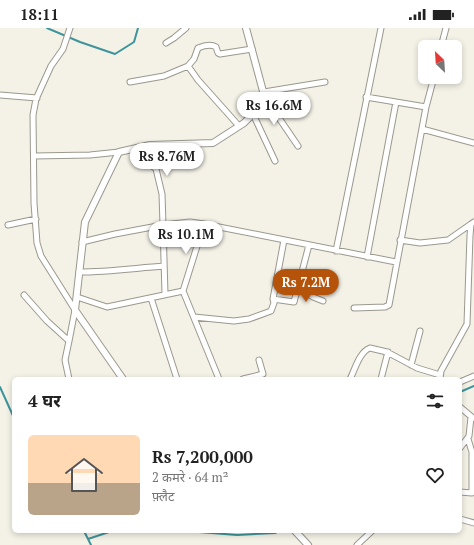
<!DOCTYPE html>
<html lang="hi">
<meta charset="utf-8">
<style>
:root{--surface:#fff;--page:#f6f6f6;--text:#222;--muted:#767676;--line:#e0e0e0;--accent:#b45309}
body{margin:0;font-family:"PT Serif","Noto Sans Devanagari",serif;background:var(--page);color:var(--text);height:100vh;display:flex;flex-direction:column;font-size:15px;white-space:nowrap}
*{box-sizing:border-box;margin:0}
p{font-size:13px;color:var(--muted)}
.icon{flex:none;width:22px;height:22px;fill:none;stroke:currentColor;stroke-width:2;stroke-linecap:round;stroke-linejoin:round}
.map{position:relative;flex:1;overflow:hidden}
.drawer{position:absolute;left:12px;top:349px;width:450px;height:156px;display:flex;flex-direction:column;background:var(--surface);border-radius:6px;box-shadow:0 2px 6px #0003}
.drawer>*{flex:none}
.needle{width:26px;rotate:335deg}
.fabs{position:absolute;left:418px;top:12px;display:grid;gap:8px}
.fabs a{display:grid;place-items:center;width:44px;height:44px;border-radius:6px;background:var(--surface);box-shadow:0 2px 6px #0003;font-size:20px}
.price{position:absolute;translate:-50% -34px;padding:0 9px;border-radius:14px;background:#fff;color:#222;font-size:13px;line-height:26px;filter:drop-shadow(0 1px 2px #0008)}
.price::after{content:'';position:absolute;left:50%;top:24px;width:12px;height:9px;margin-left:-6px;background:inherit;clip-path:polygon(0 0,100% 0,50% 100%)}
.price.active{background:var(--accent);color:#fff}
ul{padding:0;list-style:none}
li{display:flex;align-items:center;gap:12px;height:100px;padding:0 16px}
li+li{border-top:1px solid var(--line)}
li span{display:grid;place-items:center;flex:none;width:112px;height:80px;border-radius:6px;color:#555}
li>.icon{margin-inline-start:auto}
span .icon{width:48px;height:48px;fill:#fffc;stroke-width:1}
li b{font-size:17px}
h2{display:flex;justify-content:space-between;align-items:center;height:48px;padding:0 16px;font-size:17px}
.status{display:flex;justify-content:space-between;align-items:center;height:28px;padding:0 20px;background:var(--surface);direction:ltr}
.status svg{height:11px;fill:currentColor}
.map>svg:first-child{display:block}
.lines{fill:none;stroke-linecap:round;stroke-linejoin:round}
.stream{stroke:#3e949c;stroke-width:2}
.minor-casing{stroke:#9b988e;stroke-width:7}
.tertiary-casing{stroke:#9b988e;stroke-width:8}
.minor{stroke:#fff;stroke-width:5}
.tertiary{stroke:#fff;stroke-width:6}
</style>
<div class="status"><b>18:11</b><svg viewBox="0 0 49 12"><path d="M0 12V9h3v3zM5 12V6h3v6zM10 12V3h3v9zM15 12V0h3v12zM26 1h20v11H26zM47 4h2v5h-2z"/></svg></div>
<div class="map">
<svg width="474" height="517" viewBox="0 0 474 517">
<rect width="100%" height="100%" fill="#f4f1e6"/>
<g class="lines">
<path class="stream" d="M47 0 80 14 115 26 134 14 138 0
M0 359 14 390
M460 364 474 358
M84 503 91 517
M186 503 237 507 275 505 279 503
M88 511 112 503"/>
<g class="minor-casing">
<path id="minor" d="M166 15 174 10 186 0
M441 19 446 0
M130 54 164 48 188 38
M264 64 325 54
M0 67 37 70
M264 68 298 118
M426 79 434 49
M253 86 275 133
M239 98 198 52 188 38 194 31 198 20C203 18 211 16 216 19L218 25 220 26 252 21
M422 101 474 115
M34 128 90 127 119 124
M204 196 183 263 219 351
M8 197 36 191
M400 212 420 215 448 212 471 196
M82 214 115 206 163 197 162 166 156 141 133 121
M336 223 381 0
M367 229 396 74
M79 244C108 244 136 240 164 238
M299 259 313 269 323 273
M165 266 163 197 190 194 204 196 396 234
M24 267 47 293 69 313 75 282 41 228 37 215 34 175 33 87 36 71 51 38 63 21 70 0
M77 269 107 279 183 263
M151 270 177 351
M273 271 284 212
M354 280 385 279 389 277 426 79 366 69
M194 289 234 293 249 291 271 283 274 275 273 271 294 274 309 217
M69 313 65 332 69 351
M411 337 420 303
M243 351 263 346 259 332
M350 351C355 342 359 324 370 320L387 324 417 340 440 347
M381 351 388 324
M440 351 441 343 467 296 470 208 471 196 474 194
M460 354 474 348
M460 379 473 390
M460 420 469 408 471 389
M460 464 472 465V424L468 411
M460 491 474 495
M357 517 372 503"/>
</g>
<g class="tertiary-casing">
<path id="tertiary" d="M123 351 75 282 85 194 119 124 150 117 213 115 244 95 253 86 264 70V67L246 0
M295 503 308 517"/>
</g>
<use href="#minor" class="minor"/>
<use href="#tertiary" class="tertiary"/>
</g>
</svg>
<div class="fabs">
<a><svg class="needle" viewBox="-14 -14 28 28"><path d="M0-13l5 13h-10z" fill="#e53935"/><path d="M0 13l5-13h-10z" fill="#767676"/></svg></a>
</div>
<b class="price" style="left:274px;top:98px">Rs 16.6M</b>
<b class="price" style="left:167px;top:149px">Rs 8.76M</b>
<b class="price" style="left:186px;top:227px">Rs 10.1M</b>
<b class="price active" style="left:306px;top:275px">Rs 7.2M</b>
<section class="drawer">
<h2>4 घर<svg class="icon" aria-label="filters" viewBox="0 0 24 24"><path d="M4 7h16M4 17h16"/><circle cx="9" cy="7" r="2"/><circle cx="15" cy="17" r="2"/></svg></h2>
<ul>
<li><span style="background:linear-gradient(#ffd9b3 60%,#b9a48a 0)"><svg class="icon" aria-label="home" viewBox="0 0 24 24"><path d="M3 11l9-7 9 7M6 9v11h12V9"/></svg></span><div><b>Rs 7,200,000</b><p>2 कमरे · 64 m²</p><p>फ़्लैट</p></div><svg class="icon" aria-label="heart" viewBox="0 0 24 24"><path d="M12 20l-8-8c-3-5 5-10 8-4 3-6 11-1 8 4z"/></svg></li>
</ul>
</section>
</div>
